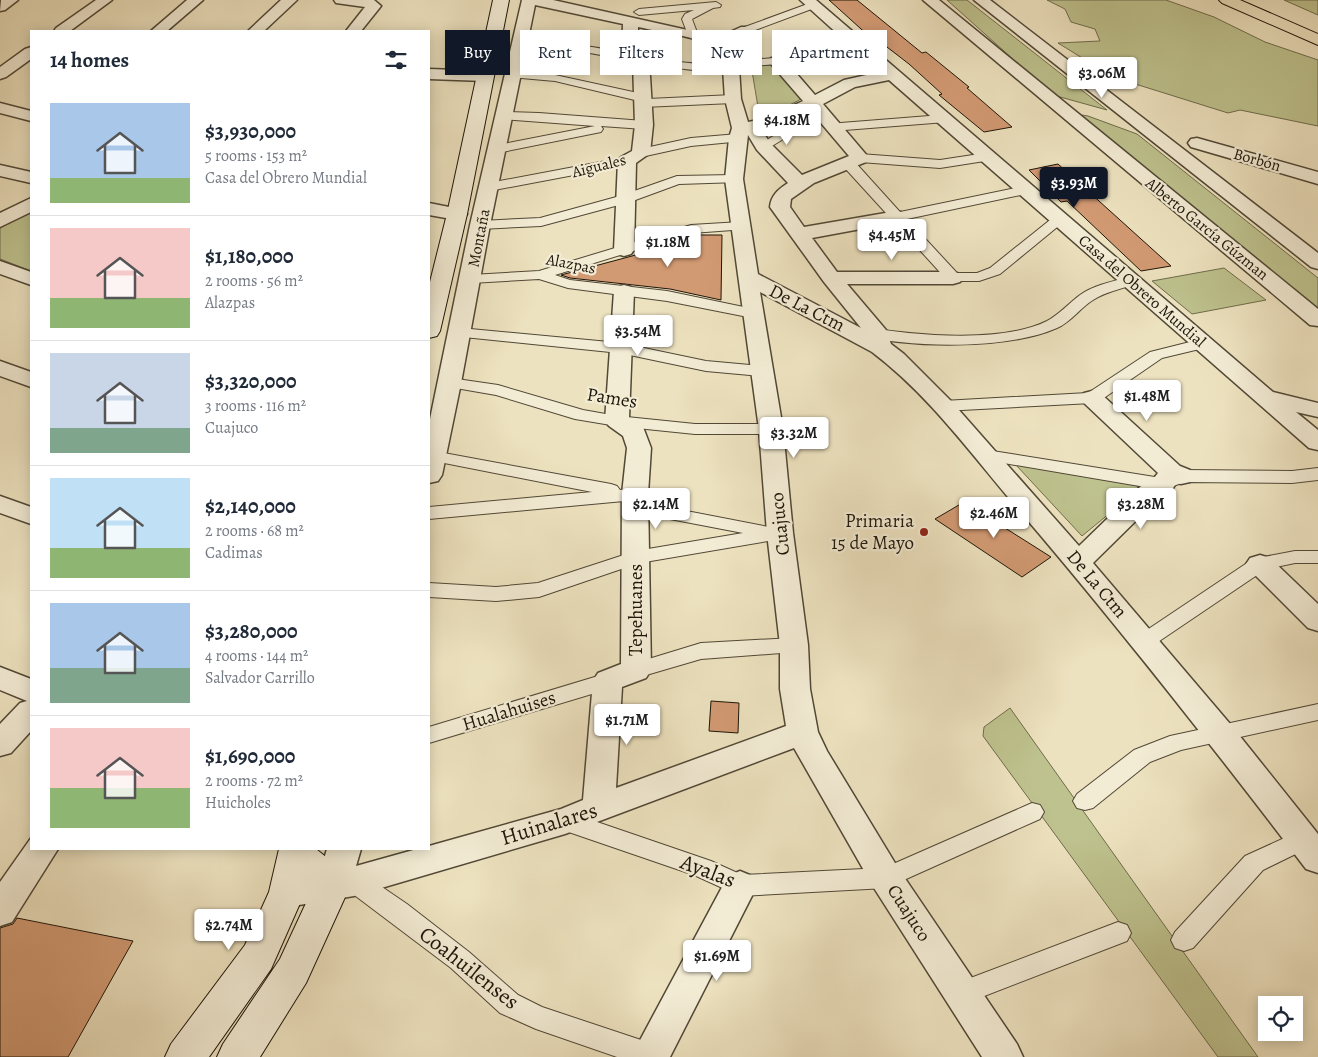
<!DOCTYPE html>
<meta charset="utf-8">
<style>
:root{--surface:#fff;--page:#f2f2f3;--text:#1f2937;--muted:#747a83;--line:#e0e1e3;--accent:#111827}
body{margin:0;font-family:Alegreya,serif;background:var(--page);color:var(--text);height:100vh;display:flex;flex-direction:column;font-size:19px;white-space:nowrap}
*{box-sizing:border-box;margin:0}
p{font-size:16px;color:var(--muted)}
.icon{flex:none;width:28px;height:28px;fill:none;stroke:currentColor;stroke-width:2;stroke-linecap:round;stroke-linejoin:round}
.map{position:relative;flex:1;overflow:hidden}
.drawer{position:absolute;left:30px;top:30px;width:400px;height:820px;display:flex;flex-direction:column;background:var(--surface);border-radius:0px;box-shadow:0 2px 12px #0003}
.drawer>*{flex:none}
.hud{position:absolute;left:445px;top:30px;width:475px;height:45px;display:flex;gap:10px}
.controls{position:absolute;left:1258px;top:996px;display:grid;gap:10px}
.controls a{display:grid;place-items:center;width:45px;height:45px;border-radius:0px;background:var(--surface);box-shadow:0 2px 12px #0003;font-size:25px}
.price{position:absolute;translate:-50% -42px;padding:0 11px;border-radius:5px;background:#fff;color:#222;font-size:16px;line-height:32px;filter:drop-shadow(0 1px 2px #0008)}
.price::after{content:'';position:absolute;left:50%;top:30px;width:15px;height:11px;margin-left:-8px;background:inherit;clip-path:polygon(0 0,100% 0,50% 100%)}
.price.current{background:var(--accent);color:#fff}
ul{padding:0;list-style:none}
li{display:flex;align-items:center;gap:15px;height:125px;padding:0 20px}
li+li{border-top:1px solid var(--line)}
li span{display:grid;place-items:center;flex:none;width:140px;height:100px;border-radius:0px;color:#555}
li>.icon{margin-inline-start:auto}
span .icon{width:60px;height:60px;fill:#fffc;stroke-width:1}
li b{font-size:21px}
h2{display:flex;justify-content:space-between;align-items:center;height:60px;padding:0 20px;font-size:21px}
.tag{padding:0 18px;border-radius:0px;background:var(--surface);box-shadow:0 2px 12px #0003;font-size:18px;line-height:45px}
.tag.current{background:var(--accent);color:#fff}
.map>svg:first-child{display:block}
.green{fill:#bec28e;stroke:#6e6c4c}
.building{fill:#d29a73;stroke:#1d1509}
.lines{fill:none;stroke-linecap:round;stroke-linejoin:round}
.pedestrian-casing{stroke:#514836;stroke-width:2}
.minor-casing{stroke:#514836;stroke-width:3}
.secondary-casing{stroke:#1d1509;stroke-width:2}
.motorway-casing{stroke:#1d1509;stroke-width:2}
.pedestrian{fill:#f3ecd5;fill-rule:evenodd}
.minor{fill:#f3ecd5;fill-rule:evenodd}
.secondary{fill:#f3ecd5;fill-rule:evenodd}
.motorway{fill:#ede2bf;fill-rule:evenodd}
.poi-dot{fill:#8f2418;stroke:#f3ecd5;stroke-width:2}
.labels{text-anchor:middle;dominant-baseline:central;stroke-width:4.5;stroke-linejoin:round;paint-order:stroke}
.far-street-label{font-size:16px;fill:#1d1509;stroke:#f3ecd5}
.street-label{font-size:19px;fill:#1d1509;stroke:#f3ecd5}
.poi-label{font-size:19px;fill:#1d1509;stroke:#f3ecd5;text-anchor:end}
.near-street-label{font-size:22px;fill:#1d1509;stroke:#f3ecd5}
</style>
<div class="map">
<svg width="1318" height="1057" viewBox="0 0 1318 1057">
<rect width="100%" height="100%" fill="#ede2bf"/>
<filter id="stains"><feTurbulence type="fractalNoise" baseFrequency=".004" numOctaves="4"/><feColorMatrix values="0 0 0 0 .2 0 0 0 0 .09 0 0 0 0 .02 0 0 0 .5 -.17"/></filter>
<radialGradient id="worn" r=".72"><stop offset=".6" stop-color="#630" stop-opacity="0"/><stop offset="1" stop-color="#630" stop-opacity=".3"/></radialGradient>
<path class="green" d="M947 0H967L1107 110 1053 95Z
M1047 0H1166L1214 17 1265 42 1318 60V126L1240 110 1228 113 1113 77 1058 43 1100 41 1095 29 1071 22 1065 9Z
M1284 0H1318V15Z
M751 65H776L805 97 774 113 769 115 759 113Z
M1075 114 1088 116 1137 134 1318 278V310Z
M31 211V271L0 259V228Z
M1224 268 1266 300 1192 314 1152 281Z
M1016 465 1136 480 1138 490 1082 536Z
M1010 708 1258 1057H1218L983 736 984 727Z"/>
<path class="building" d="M829 0H857L922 53 926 52 969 87 967 88 1012 127 984 132 939 95 942 94 909 64 874 37 871 38Z
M1058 164 1171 266 1141 271 1067 201 1061 202 1029 170Z
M696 235H722L721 300 670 289 570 278 561 275 632 256Z
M964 502 1051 557 1022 577 935 519Z
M711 701 739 703 738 733 709 731Z
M17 918 133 941 68 1057H0V928L13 924Z"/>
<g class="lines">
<g class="pedestrian-casing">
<path id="pedestrian" d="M716 2 721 5 720 7 713 8 692 19 698 35 693 38 688 35 682 19 685 14 694 10 639 15 634 12 639 9Z
M813 2 818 5 817 7 750 32H742L741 30 742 28Z
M736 32 740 33 762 59 775 58 793 50 852 38 857 41 852 44 800 55 777 64 737 67C722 81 612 56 589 53 566 51 542 51 519 49L513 46 519 43C543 44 568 43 592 47 630 53 667 63 706 64 722 64 735 60 751 59L731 35Z
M514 72 555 75 647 95 648 99 733 95 739 99 733 103 643 107 639 106 637 103 639 101 555 81 510 77 508 75 510 73Z
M819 108 825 112 823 115 767 149H759L757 146Z
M504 112 539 113 644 121 650 125 644 129 601 126 603 129 601 132 497 153 493 152 491 149 493 146 595 126 500 119 498 116 500 113Z
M942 115 946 116 948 119 946 122 832 131 826 127 828 124Z
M738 134 744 138 742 141 691 146 641 157 635 153 636 150 691 138Z
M986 153 991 154 992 157 991 160 940 168 860 162 854 158 860 154 940 160Z
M627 157 633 161 632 164 489 191 482 187 489 183Z
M848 159 853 160 900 212 1025 186 1030 187 1032 190 1030 193 907 219 957 273H977L990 268 1055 216 1060 215 1067 219 1000 274 979 281H948L843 166 842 163 843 160Z
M734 175 741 179 739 182 679 184 630 202 541 226 480 229 473 225 480 221 540 218 620 196 677 176Z
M741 222 748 226 746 229 692 233 555 275 570 280 667 291 758 310 761 313 758 316 753 318 667 301 568 288 539 279 471 283 466 282 464 279 466 276 471 275 539 271 691 225Z
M1130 277 1135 278 1137 281 1135 284C1121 289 1105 292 1093 300 1080 308 1071 322 1057 328 1007 350 910 348 857 335L855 332 857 329 863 327C913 335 1001 344 1047 321 1060 314 1069 303 1080 295 1094 285 1114 281 1130 277Z
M460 328 620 343 706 361 761 366 767 368 769 371 767 374 761 376 706 371 620 353 454 336 452 333 454 330Z
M1202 339 1208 341 1210 344 1208 347 1162 358 1098 402 1092 403 943 411 937 410 935 406 937 402 943 401 1088 393 1150 352Z
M450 378 498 385 583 410 617 416 695 424H771L777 425 780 429 777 433 771 434H695L617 426 575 419 496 395 444 386 442 383 444 380Z
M986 450 1161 478 1181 470 1292 471 1318 468V480L1292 483 1184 482 1163 490 980 459 977 455 980 451Z
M433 451 611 484 617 486 620 490 635 488 641 490 644 494 641 498 635 500 429 519V507L592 492 429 460V452Z
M635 501 774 528 787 529 789 533 787 537 780 539 639 563 539 597 496 601 429 597V583L496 587 538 583 636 551 743 533 628 511 626 507 628 503Z
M1295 551H1318V563H1295L1266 569 1152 646 1145 648 1138 646 1135 641 1138 636 1253 559Z
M794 638 801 640 804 645 801 650 794 652 701 659 636 678 629 675 625 670 629 665 701 643Z
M608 673 615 675 619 681 615 687 429 743V727Z
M1318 704V720L1181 750 1150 762 1093 808 1085 810 1077 808 1073 801 1077 794 1134 750 1170 736Z
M1032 803 1040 805 1044 812 1040 819 886 888 740 896 694 875 557 828 553 821 557 814 565 811 711 861 742 875 884 868Z
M1302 830 1310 833 1314 840 1310 847 1263 870 1193 948 1184 951 1175 948 1171 940 1175 932 1245 856Z
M354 871 363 874 407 904 469 952 518 995 542 1007 659 1046 662 1057H617L536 1029 500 1013 451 968 345 888 342 881 345 874Z
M1118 922 1127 925 1131 933 1127 941 961 1005 952 1001 948 993 952 985Z"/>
</g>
<g class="minor-casing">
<path id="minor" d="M18 0 5 10 0 11 1 0Z
M96 0H112L70 31H54L56 28Z
M187 0H203L167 31H151Z
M281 0H297L264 31H248Z
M334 0H374L381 6 361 31H346L365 7 336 3Z
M522 0H553L719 37 741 27H751L754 30 751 33 730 44 738 52 741 99 748 122 763 119 803 101 771 64 769 61 771 58H783L815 95 844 80 880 72 800 0H816L1273 392 1318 403V417L1296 412 1318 430V450L1309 448 889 80 855 87 823 104 869 158 866 162 814 183 791 199 790 207 804 227 897 211 904 213 907 217 904 221 812 238 837 272H953L960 274 963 278 960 282 953 284H847L886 330 891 344 904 354 951 401 1079 546 1140 487 1154 478 1158 473 1084 403 1080 398 1084 393 1092 391 1100 393 1180 466 1190 470 1194 476 1190 482 1181 484 1176 483 1172 490 1158 499 1093 563 1231 725 1318 834V873L1306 869C1213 747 1118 626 1018 509 972 455 929 395 872 352L760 292 783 429 793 533 808 645 810 689 818 732 827 751 898 868 1017 1044 1023 1057H982L874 888 794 748 565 834 354 896 287 907 275 902 270 892 275 882 287 877 320 872 327 849H361L356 866 417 849H429V846L561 809 583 800 593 681 598 673 621 664 622 494 627 448 623 436 609 426 605 421 614 291 617 287 624 285 631 287 634 291 629 418 643 427 651 448 648 494 651 670 646 678 622 687 616 788 786 726 780 689V645L767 533 759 429 725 179 729 138 732 128 725 99 722 53C703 36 664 33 638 27V52L649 60 653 125 650 153 636 163 634 250 631 254 624 256 617 254 614 250 618 161 621 157 632 151 635 125 633 62 622 54 623 24 535 5 490 225 461 383 442 475 438 481 429 483V424L470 225ZM810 110 849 156 802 175 770 143 761 129 774 127ZM748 135 757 150 788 183C779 189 771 195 770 207L824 282 861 328 758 274 743 179Z
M923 0H939L1318 309V326L1310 325Z
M974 0H990L1318 253V269L1311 267Z
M31 47V59L6 77 0 79V67L25 49Z
M429 69 485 71 491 73 493 76 491 79 485 81 429 79Z
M0 103 31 111V121L0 113Z
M1197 138 1318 172V184L1191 147 1188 143 1191 139Z
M0 165 31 172V183L0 176Z
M31 198V212L0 227V213Z
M429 203 464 210 467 214 464 218 457 220 429 215Z
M0 261 31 272V285L0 274Z
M0 361 31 372V387L0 376Z
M0 496 31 507V524L0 513Z
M1260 555 1270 558 1318 604V631L1308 628 1250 570 1246 564 1250 558Z
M0 667 31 679V731L11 753 0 756V724L20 703 27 701 0 690Z
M31 838V849H58L12 922 0 926V882Z
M740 871 752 876 757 886 670 1057H631L728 876Z"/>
</g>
<g class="secondary-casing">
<path id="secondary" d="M493 0H509L467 214 440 331 437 336 429 338V286L447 214Z
M279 849H316L346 873 351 884 306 983 260 1057H217L223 1044 280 959 313 888 307 882 305 892 271 969 209 1057H165L171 1044 245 945 269 892Z"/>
</g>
<g class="motorway-casing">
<path id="motorway" d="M1219 0H1240L1318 34V45L1222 3Z"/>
</g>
<use href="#pedestrian" class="pedestrian"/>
<use href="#minor" class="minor"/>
<use href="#secondary" class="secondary"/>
<use href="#motorway" class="motorway"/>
</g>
<circle class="poi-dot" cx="924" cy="532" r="5"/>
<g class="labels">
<g class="far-street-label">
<text transform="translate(1257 160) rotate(16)">Borbón</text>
<text transform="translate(599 166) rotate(-14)">Aiguales</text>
<text transform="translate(1207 229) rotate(39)">Alberto García Gúzman</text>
<text transform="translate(479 238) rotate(-79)">Montaña</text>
<text transform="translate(571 264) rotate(11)">Alazpas</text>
<text transform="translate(1142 291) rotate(41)">Casa del Obrero Mundial</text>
</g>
<g class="street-label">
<text transform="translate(807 308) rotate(27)">De La Ctm</text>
<text transform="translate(612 398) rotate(9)">Pames</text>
<text transform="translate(780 524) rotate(-96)">Cuajuco</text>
<text transform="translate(1097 584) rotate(50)">De La Ctm</text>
<text transform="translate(636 610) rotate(-90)">Tepehuanes</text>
<text transform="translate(509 711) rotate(-17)">Hualahuises</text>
<text transform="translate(909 913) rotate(57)">Cuajuco</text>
</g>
<g class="poi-label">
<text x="914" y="521">Primaria<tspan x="914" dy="22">15 de Mayo</tspan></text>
</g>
<g class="near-street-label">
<text transform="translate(549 824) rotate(-17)">Huinalares</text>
<text transform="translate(708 871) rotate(21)">Ayalas</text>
<text transform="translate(469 968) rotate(38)">Coahuilenses</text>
</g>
</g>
<rect width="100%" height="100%" filter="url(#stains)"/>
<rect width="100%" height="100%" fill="url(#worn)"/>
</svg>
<div class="controls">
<a><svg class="icon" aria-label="locate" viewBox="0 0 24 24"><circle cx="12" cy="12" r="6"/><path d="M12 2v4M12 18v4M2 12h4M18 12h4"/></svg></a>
</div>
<b class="price" style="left:1102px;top:99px">$3.06M</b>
<b class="price" style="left:787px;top:146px">$4.18M</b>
<b class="price current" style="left:1074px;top:209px">$3.93M</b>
<b class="price" style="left:892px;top:261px">$4.45M</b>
<b class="price" style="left:668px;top:268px">$1.18M</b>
<b class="price" style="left:638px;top:357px">$3.54M</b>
<b class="price" style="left:1147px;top:422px">$1.48M</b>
<b class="price" style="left:794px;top:459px">$3.32M</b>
<b class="price" style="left:656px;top:530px">$2.14M</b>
<b class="price" style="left:1141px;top:530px">$3.28M</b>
<b class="price" style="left:994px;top:539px">$2.46M</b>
<b class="price" style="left:627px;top:746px">$1.71M</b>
<b class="price" style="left:229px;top:951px">$2.74M</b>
<b class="price" style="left:717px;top:982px">$1.69M</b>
<div class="hud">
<a class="tag current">Buy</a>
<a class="tag">Rent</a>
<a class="tag">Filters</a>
<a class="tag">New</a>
<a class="tag">Apartment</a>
</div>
<section class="drawer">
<h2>14 homes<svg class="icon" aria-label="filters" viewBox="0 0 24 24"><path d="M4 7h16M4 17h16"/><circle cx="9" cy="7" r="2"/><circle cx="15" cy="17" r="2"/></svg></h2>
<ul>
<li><span style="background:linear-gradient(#a9c7e8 75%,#8fb573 0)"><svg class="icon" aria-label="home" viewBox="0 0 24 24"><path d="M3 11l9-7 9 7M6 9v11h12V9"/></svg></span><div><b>$3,930,000</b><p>5 rooms · 153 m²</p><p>Casa del Obrero Mundial</p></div></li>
<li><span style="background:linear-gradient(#f6c9c9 70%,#8fb573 0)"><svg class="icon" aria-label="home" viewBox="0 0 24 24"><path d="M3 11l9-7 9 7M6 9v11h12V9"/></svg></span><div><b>$1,180,000</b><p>2 rooms · 56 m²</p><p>Alazpas</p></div></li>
<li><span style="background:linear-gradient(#c9d6e8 75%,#7fa58c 0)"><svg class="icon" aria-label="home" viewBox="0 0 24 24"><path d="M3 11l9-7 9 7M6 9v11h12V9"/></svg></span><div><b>$3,320,000</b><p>3 rooms · 116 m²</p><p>Cuajuco</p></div></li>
<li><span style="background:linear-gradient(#bfe0f5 70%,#8fb573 0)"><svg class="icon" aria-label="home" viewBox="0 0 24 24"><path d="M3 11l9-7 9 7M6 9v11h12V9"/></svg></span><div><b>$2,140,000</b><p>2 rooms · 68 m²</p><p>Cadimas</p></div></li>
<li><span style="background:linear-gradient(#a9c7e8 65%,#7fa58c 0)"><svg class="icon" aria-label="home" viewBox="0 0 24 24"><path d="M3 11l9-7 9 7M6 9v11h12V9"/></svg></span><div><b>$3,280,000</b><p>4 rooms · 144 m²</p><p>Salvador Carrillo</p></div></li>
<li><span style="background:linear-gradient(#f6c9c9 60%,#8fb573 0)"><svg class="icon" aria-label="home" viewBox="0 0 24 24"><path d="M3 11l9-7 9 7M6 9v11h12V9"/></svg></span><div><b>$1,690,000</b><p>2 rooms · 72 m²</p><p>Huicholes</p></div></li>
</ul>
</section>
</div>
